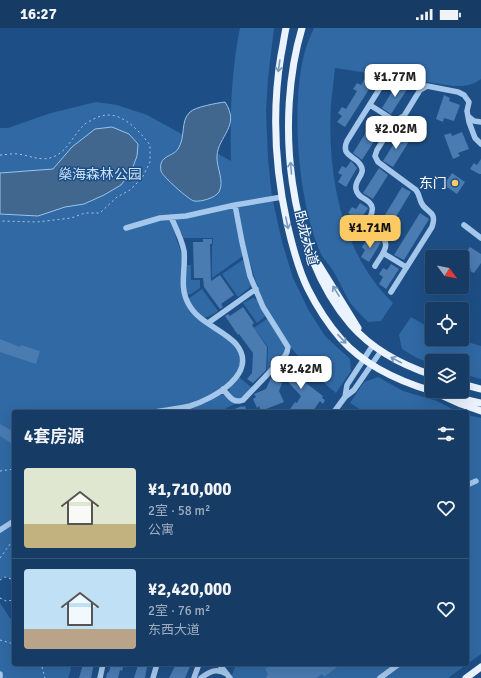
<!DOCTYPE html>
<html lang="zh">
<meta charset="utf-8">
<style>
:root{--surface:#163b64;--page:#23466d;--text:#f1f3f6;--muted:#9eadbf;--line:#355578;--accent:#fbca63}
body{margin:0;font-family:Signika,"Noto Sans SC",sans-serif;background:var(--page);color:var(--text);height:100vh;display:flex;flex-direction:column;font-size:15px;white-space:nowrap}
*{box-sizing:border-box;margin:0}
p{font-size:13px;color:var(--muted)}
.icon{flex:none;width:22px;height:22px;fill:none;stroke:currentColor;stroke-width:2;stroke-linecap:round;stroke-linejoin:round}
.map{position:relative;flex:1;overflow:hidden}
.side{position:absolute;left:12px;top:382px;width:457px;height:256px;display:flex;flex-direction:column;background:var(--surface);border-radius:4px;box-shadow:0 4px 16px #0002,0 0 0 1px var(--line)}
.side>*{flex:none}
.needle{width:26px;rotate:122deg}
.fabs{position:absolute;left:425px;top:222px;display:grid;gap:8px}
.fabs a{display:grid;place-items:center;width:44px;height:44px;border-radius:4px;background:var(--surface);box-shadow:0 4px 16px #0002,0 0 0 1px var(--line);font-size:20px}
.price{position:absolute;translate:-50% -34px;padding:0 9px;border-radius:8px;background:#fff;color:#222;font-size:13px;line-height:26px;filter:drop-shadow(0 1px 2px #0008)}
.price::after{content:'';position:absolute;left:50%;top:24px;width:12px;height:9px;margin-left:-6px;background:inherit;clip-path:polygon(0 0,100% 0,50% 100%)}
.price.active{background:var(--accent);color:#111}
ul{padding:0;list-style:none}
li{display:flex;align-items:center;gap:12px;height:100px;padding:0 12px}
li+li{border-top:1px solid var(--line)}
li span{display:grid;place-items:center;flex:none;width:112px;height:80px;border-radius:4px;color:#555}
li>.icon{margin-inline-start:auto}
span .icon{width:48px;height:48px;fill:#fffc;stroke-width:1}
li b{font-size:17px}
h2{display:flex;justify-content:space-between;align-items:center;height:48px;padding:0 12px;font-size:17px}
.status{display:flex;justify-content:space-between;align-items:center;height:28px;padding:0 20px;background:var(--surface);direction:ltr}
.status svg{height:11px;fill:currentColor}
.map>svg:first-child{display:block}
.green{fill:#3069a4}
.water{fill:#42678f;stroke:#98c3ed}
.building{fill:#4a7bb1}
.lines{fill:none;stroke-linecap:round;stroke-linejoin:round}
.path{stroke:#a5c7eb;stroke-width:1;stroke-dasharray:2 3;stroke-linecap:butt}
.minor{stroke:#a5c7eb;stroke-width:5.5}
.major{stroke:#eaf3fe;stroke-width:7}
.oneway{stroke:#7999bc}
.poi-dot{fill:#fbca63;stroke:#1d4f86;stroke-width:1.5}
.labels{text-anchor:middle;dominant-baseline:central;stroke-width:3;stroke-linejoin:round;paint-order:stroke}
.park-label{font-size:14px;fill:#cae1f8;stroke:#1d4f86}
.poi-label{font-size:14px;fill:#fff;stroke:#1d4f86;text-anchor:end}
.street-label{font-size:14px;fill:#fff;stroke:#1d4f86}
</style>
<div class="status"><b>16:27</b><svg viewBox="0 0 49 12"><path d="M0 12V9h3v3zM5 12V6h3v6zM10 12V3h3v9zM15 12V0h3v12zM26 1h20v11H26zM47 4h2v5h-2z"/></svg></div>
<div class="map">
<svg width="481" height="650" viewBox="0 0 481 650">
<rect width="100%" height="100%" fill="#1d4f86"/>
<path class="green" d="M240 0H274L268 50 266 83 268 131 272 169 282 214 293 250 309 283 325 308 350 331 351 343 336 365C307 341 281 312 265 277 256 257 250 235 244 213L243 228 212 250V217H213V210H183L182 205 175 207C177 214 181 221 182 230 182 251 177 266 192 285 203 299 237 310 240 330 241 340 234 349 227 355 190 386 139 384 93 384 67 384 40 384 14 384V551L4 549 0 551V100H8L51 85 96 74 117 77 147 87 231 133C230 89 231 44 240 0Z
M314 0H481V51C472 58 464 58 453 58L335 40C334 52 332 64 331 76 327 146 341 225 393 275L381 293 368 294C362 288 356 282 351 276 344 265 339 252 332 241 329 236 324 232 321 226 298 175 290 77 305 23 307 15 311 7 314 0Z
M244 231 251 257 249 260 238 269 222 246Z
M187 237H191V252H200V260L191 266 187 267 185 255Z
M202 261 218 283C200 296 198 287 188 271Z
M253 270 258 272 266 288 257 295 243 275Z
M411 289 432 301V311H457L481 318V351L462 346V333H432V336L417 330 402 321 399 307Z
M268 290 285 317 286 323 267 345 268 319 254 300Z
M239 349 252 360 243 369 236 372C224 361 230 359 239 349Z
M378 349 403 363 437 373 458 384H364L350 375 364 354Z
M220 366 225 367 237 375 226 380 224 384H164Z
M467 387 481 390V626L448 650H231L235 639H227L225 636H467Z
M0 575 14 596V636H70L71 641 68 650H0Z"/>
<path class="water" d="M225 74C241 98 218 108 217 128 216 139 225 153 219 164 215 170 201 174 194 173 189 172 162 148 161 143 158 127 173 129 178 121 186 109 180 93 190 84 195 79 217 75 225 74Z
M112 99 129 106 138 116 137 128 131 144 121 157 104 167 84 176 65 179 38 188 0 186V145L53 141 72 119 95 101Z"/>
<path class="building" d="M365 50 373 55 345 99 337 94 342 88 338 85 342 79 346 81 357 63 353 61 357 55 361 57Z
M398 54 408 60 391 86 382 80Z
M444 67 450 70 449 73 460 77 454 93 444 90 443 94 436 91Z
M377 87 387 93 362 132 353 125Z
M462 104 469 121 458 125 460 128 453 131 444 107 451 105 452 108Z
M400 106 410 112 393 139 383 133Z
M481 131V146H479L470 141 474 135 477 137Z
M351 133 357 140 346 159 338 154 342 147 338 145 342 138 346 140Z
M379 140 388 147 373 171 363 165Z
M452 145 465 154 457 166 444 157Z
M402 159 411 164 386 205 377 200Z
M360 175 368 180 355 200 347 195 352 188 348 185 352 179 356 181Z
M420 185 429 191 404 232 394 227Z
M373 209 381 214 369 234 361 229 365 222 362 219 366 213 369 215Z
M203 211H212V216H210L211 253 220 247 234 267 221 276 223 279 220 281 204 259 203 250H194L193 214H203Z
M470 219 481 226V235L474 245 470 243 471 241 462 235V230Z
M391 236 399 241 386 261 379 256 383 249 379 246 383 240 387 242Z
M243 279 254 295 252 297 267 319 266 342 253 355 247 351 252 345 253 325 239 306 238 307 225 288 228 286 230 288Z
M0 311 20 319 21 317 40 323 36 336 0 324Z
M287 332 300 347 304 345 309 351 306 355 323 368 322 370 325 372 323 376 320 373 313 383 312 382 311 384H288L295 374 297 375 301 368 277 342Z
M271 350 282 355 279 363 284 374 261 383 259 378 257 380 253 371 256 369 254 366 266 361Z
M242 378V379L245 378 247 384H227Z
M0 396 14 404V417L0 408Z
M83 636H94L91 650H79Z
M111 636H124L122 643 120 642 118 650H106L107 645 109 644Z
M176 636H191L185 650H169Z
M272 636H341L324 649 322 646 316 650H266L268 646 265 641Z
M138 637 147 639 145 650H134Z"/>
<g class="lines">
<path class="path" d="M0 127C6 127 13 125 18 126 32 128 44 135 57 127 67 122 74 107 82 99 84 96 88 94 92 92 116 77 136 99 150 117V134L142 150 130 162 117 169 100 185H85L71 190 37 194 0 193
M0 443 14 441
M0 530 13 512H14
M0 552 5 549 14 552
M0 570 6 573 14 572
M0 612 14 616
M38 636 42 639 45 650"/>
<path class="minor" d="M370 77 395 93
M468 88 474 93 481 94
M464 197 481 210
M126 200 160 190 186 188 235 177 282 169
M383 225 406 239
M375 238C382 226 394 215 377 205 373 203 370 201 368 197 368 190 374 185 372 179 370 170 357 171 356 161 354 152 366 146 361 138 357 128 340 129 347 113L380 60
M391 264 432 199C438 182 425 185 421 174 419 169 419 166 416 162L378 134 375 128 377 122 395 93 404 88 420 62 427 58 458 64 464 67 469 74 467 83 469 94 475 110 481 116
M208 295 256 261
M223 361C229 368 233 376 243 372L285 328 287 324 288 319 263 279 250 248 242 214 235 177
M345 369 354 362 381 323
M154 384C166 382 178 381 190 378 213 371 260 345 236 316 221 300 198 295 188 275 179 258 186 241 184 223 182 212 176 200 171 189
M334 384 345 369 347 357 373 317
M467 457 476 453
M0 502 14 493
M219 636 230 650
M0 646V649
M100 650 103 636
M153 650 157 636
M194 650 199 636
M201 650C210 643 216 640 227 646
M380 650 399 636"/>
<path class="major" d="M286 0C284 9 283 18 281 27 272 82 275 140 287 195 292 217 298 241 308 261 317 279 328 296 341 311 365 338 398 353 432 363
M302 0C275 90 287 223 351 297 372 321 402 337 432 347
M316 232 358 300
M462 356 481 361
M430 362 461 376 481 383
M450 368 481 375
M466 650 481 639"/>
</g>
<defs><path id="oneway-shaft" d="M-6 0H5M1.5-3L5.5 0L1.5 3" fill="none" stroke-width="1.6" stroke-linecap="round" stroke-linejoin="round"/></defs>
<g class="oneway">
<use href="#oneway-shaft" transform="translate(279 38) rotate(98)"/>
<use href="#oneway-shaft" transform="translate(291 140) rotate(-95)"/>
<use href="#oneway-shaft" transform="translate(287 195) rotate(78)"/>
<use href="#oneway-shaft" transform="translate(336 263) rotate(-122)"/>
<use href="#oneway-shaft" transform="translate(342 311) rotate(47)"/>
<use href="#oneway-shaft" transform="translate(396 332) rotate(-152)"/>
</g>
<circle class="poi-dot" cx="455" cy="155" r="4"/>
<g class="labels">
<g class="park-label">
<text x="100" y="146">燊海森林公园</text>
</g>
<g class="poi-label">
<text x="447" y="155">东门</text>
</g>
<g class="street-label">
<text transform="translate(306 210) rotate(75)">卧龙大道</text>
</g>
</g>
</svg>
<div class="fabs">
<a><svg class="needle" viewBox="-14 -14 28 28"><path d="M0-13l5 13h-10z" fill="#e53935"/><path d="M0 13l5-13h-10z" fill="#9eadbf"/></svg></a>
<a><svg class="icon" aria-label="locate" viewBox="0 0 24 24"><circle cx="12" cy="12" r="6"/><path d="M12 2v4M12 18v4M2 12h4M18 12h4"/></svg></a>
<a><svg class="icon" aria-label="layers" viewBox="0 0 24 24"><path d="M12 4l9 5-9 5-9-5zM3 14l9 5 9-5"/></svg></a>
</div>
<b class="price" style="left:395px;top:70px">¥1.77M</b>
<b class="price" style="left:396px;top:122px">¥2.02M</b>
<b class="price active" style="left:370px;top:221px">¥1.71M</b>
<b class="price" style="left:301px;top:362px">¥2.42M</b>
<section class="side">
<h2>4套房源<svg class="icon" aria-label="filters" viewBox="0 0 24 24"><path d="M4 7h16M4 17h16"/><circle cx="9" cy="7" r="2"/><circle cx="15" cy="17" r="2"/></svg></h2>
<ul>
<li><span style="background:linear-gradient(#dfe7d0 70%,#c2b280 0)"><svg class="icon" aria-label="home" viewBox="0 0 24 24"><path d="M3 11l9-7 9 7M6 9v11h12V9"/></svg></span><div><b>¥1,710,000</b><p>2室 · 58 m²</p><p>公寓</p></div><svg class="icon" aria-label="heart" viewBox="0 0 24 24"><path d="M12 20l-8-8c-3-5 5-10 8-4 3-6 11-1 8 4z"/></svg></li>
<li><span style="background:linear-gradient(#bfe0f5 75%,#b9a48a 0)"><svg class="icon" aria-label="home" viewBox="0 0 24 24"><path d="M3 11l9-7 9 7M6 9v11h12V9"/></svg></span><div><b>¥2,420,000</b><p>2室 · 76 m²</p><p>东西大道</p></div><svg class="icon" aria-label="heart" viewBox="0 0 24 24"><path d="M12 20l-8-8c-3-5 5-10 8-4 3-6 11-1 8 4z"/></svg></li>
</ul>
</section>
</div>
